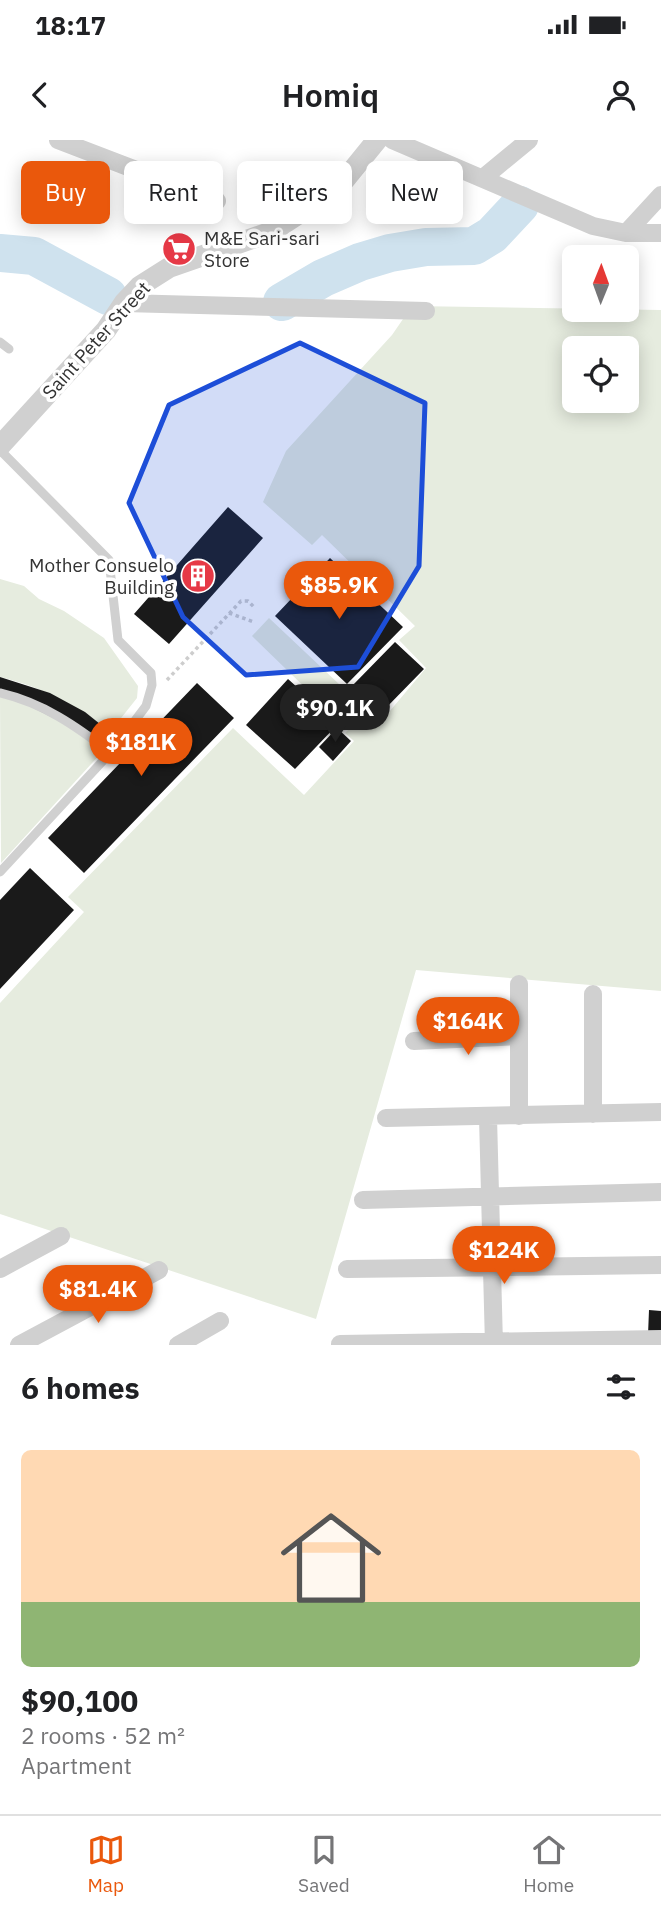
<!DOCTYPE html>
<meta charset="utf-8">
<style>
:root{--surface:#fff;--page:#f2f2f2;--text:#202124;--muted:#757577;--line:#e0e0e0;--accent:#ea580c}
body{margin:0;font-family:"IBM Plex Sans",sans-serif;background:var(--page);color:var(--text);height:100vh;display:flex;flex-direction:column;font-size:26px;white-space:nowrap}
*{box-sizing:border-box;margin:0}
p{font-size:23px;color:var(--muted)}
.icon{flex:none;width:38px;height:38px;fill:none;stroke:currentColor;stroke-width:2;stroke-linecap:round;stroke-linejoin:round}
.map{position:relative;height:1205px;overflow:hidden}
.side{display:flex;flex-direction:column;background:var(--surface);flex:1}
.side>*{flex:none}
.hud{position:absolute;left:21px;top:21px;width:620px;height:63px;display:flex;gap:14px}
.needle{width:46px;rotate:1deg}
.fabs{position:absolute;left:562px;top:105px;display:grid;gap:14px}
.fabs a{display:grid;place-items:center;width:77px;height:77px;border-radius:10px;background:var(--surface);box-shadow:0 4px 18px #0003;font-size:35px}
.price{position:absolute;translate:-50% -60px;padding:0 16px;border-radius:24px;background:var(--accent);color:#fff;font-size:23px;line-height:46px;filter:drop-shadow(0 2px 4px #0008)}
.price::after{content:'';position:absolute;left:50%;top:42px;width:21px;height:16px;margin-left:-10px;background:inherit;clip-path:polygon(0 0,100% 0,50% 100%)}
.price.current{background:#222;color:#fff}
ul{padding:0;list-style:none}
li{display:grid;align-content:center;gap:14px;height:371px;padding:0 21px}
li span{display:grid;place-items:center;height:217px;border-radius:10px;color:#555}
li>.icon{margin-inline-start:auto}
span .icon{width:126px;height:126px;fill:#fffc;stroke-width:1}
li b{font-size:30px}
h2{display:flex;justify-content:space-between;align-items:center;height:84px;padding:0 21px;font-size:30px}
.pill{padding:0 24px;border-radius:10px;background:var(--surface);box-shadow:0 4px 18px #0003;font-size:24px;line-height:63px}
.pill.current{background:var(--accent);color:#fff}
.status{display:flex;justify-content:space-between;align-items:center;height:49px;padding:0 35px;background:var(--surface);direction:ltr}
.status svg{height:19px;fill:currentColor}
header{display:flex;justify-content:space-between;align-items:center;height:91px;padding:0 21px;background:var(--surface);font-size:32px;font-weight:600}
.dock{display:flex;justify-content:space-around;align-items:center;height:98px;border-top:2px solid var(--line);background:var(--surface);font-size:19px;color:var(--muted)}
.dock a{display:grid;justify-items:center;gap:4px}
.dock .current{color:var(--accent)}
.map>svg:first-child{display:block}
.green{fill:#e6ecdf;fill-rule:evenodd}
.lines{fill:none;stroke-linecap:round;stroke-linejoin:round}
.river{stroke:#cfe2ee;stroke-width:38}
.building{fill:#1a1a1a}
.path{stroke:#cdcdcd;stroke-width:3.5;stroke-dasharray:3.5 3.5;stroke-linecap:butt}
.service{stroke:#d0d0d0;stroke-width:9}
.minor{stroke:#d0d0d0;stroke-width:18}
.tertiary{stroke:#d0d0d0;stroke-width:21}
.marked{fill:#1d4ed8;fill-opacity:0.2;stroke:#1d4ed8;stroke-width:5;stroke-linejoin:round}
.labels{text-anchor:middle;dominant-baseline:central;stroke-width:7;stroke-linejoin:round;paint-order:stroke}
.poi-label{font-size:19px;fill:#333;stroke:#fff;text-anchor:start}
.street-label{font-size:19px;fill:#333;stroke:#fff}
</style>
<div class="status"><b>18:17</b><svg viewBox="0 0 49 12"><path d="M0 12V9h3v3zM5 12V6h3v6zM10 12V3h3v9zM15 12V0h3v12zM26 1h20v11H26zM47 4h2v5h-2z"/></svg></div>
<header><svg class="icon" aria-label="back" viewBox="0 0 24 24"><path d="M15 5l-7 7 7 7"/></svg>Homiq<svg class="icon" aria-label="person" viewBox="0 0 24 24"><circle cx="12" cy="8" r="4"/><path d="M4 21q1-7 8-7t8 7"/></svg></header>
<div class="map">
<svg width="661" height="1205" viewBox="0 0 661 1205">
<rect width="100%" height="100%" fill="#fff"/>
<path class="green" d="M412 166 661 170V851L416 830 316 1179 0 1074V863L84 772 68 757 233 588 304 655 354 601 345 593 371 568 384 578 426 528 399 500 415 486 322 395 312 405 263 362 286 311 392 195ZM574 208H626V261H574Z
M0 439 24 446 39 459 64 471 104 498 138 546 137 558 110 592C77 565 42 547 0 537Z
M269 478 340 545 322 564 252 496Z
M0 557C40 565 70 588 103 611L1 723Z"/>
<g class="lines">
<path class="river" d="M0 113 34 116 108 156
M282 162 323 138 360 122 390 113 426 107 474 106 492 95 520 65"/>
</g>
<path class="building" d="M228 367 263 398 169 504 134 474Z
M330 418 403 487 347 544 275 476Z
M395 502 424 529 381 573 352 546Z
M0 537 50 553 85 572 110 592 101 602 0 551Z
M288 539 338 584 295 629 246 585Z
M197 543 234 578 84 733 48 698Z
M353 550 370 566 348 590 331 574Z
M337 588 351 601 333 621 319 607Z
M30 728 74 770 0 849V760Z
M649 1170 661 1171V1196L648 1195Z"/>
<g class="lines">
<path class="path" d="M229 473 254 482
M167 540 241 461H248L254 467"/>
<path class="service" d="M0 202 9 209
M0 310 109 420 118 500 151 533 152 545 146 566 112 611 0 732
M0 553C43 563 76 586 111 613"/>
<path class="minor" d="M58 0 217 61
M392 0 593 86 626 93H661
M483 38 529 0
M626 93 661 55
M124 163 426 171
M593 854V974
M414 901 519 896
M519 976V844
M488 977 494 1205
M386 978 661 972
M363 1060 661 1052
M0 1129 61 1096
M347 1129 661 1125
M340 1204 661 1199
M19 1205 159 1130
M178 1205 220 1181"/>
<path class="tertiary" d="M0 306 106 190 124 163 140 146 170 127 271 92 338 48 377 0"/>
</g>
<path class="marked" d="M300 203 425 263 419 426 358 527 246 535 183 477 129 363 169 265Z"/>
<defs>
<g id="supermarket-disc" transform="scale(1.75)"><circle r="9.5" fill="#e63946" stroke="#fff"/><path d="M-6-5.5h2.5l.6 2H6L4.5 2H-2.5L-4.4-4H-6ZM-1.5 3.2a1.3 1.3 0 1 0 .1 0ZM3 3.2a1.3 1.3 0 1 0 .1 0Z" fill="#fff"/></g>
<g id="building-disc" transform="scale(1.75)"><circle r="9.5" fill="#e63946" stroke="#fff"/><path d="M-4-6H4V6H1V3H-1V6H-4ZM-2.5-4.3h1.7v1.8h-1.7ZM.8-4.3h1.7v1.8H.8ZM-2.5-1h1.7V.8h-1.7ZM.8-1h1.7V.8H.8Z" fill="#fff"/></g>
</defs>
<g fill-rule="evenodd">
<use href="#supermarket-disc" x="179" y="109"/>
<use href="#building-disc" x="198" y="436"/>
</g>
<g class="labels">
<g class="poi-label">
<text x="204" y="98">M&amp;E Sari-sari<tspan x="204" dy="22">Store</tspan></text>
<text x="174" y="425" text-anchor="end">Mother Consuelo<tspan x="174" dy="22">Building</tspan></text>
</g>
<g class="street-label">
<text transform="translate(96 200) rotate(-48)">Saint Peter Street</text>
</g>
</g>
</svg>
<div class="fabs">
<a><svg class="needle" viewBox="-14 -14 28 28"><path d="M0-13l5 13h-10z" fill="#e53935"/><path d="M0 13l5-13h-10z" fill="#757577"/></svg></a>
<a><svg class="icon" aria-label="locate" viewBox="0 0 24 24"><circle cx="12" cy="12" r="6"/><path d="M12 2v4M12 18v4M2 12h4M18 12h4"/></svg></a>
</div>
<b class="price" style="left:339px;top:481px">$85.9K</b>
<b class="price current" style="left:335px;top:604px">$90.1K</b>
<b class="price" style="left:141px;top:638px">$181K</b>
<b class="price" style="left:468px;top:917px">$164K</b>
<b class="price" style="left:504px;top:1146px">$124K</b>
<b class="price" style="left:98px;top:1185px">$81.4K</b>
<div class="hud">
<a class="pill current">Buy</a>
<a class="pill">Rent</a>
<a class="pill">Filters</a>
<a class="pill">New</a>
</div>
</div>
<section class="side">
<h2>6 homes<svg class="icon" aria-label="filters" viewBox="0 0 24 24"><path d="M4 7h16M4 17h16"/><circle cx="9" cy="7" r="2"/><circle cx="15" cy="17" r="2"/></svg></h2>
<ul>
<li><span style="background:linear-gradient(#ffd9b3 70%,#8fb573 0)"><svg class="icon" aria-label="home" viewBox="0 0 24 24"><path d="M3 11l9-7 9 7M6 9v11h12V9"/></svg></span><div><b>$90,100</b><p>2 rooms · 52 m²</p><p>Apartment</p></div></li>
</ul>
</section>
<nav class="dock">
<a class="current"><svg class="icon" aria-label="map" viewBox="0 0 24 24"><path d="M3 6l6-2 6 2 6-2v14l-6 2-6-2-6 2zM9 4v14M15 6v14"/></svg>Map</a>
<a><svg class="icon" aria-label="saved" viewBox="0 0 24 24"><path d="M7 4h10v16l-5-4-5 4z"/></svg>Saved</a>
<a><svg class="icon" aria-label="home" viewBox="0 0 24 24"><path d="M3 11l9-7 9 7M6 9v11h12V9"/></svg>Home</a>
</nav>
